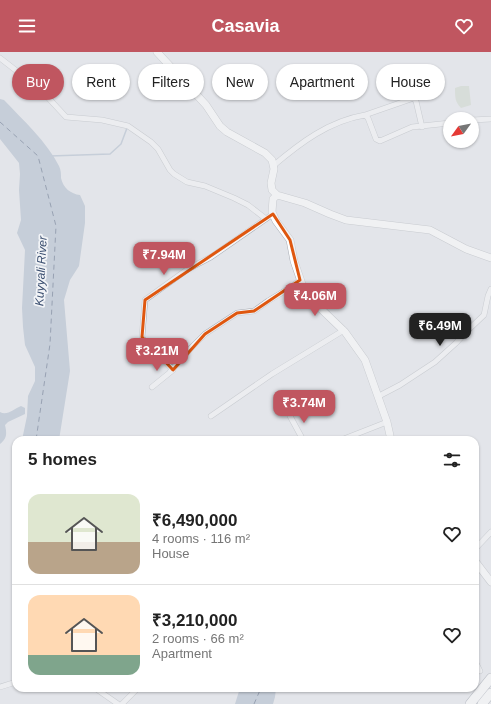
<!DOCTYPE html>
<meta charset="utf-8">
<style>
:root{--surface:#fff;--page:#f2f2f2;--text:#222;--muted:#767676;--line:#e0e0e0;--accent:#c05660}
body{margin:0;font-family:Helvetica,sans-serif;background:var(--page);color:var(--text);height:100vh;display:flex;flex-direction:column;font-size:15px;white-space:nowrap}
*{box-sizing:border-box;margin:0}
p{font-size:13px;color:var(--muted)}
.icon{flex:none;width:22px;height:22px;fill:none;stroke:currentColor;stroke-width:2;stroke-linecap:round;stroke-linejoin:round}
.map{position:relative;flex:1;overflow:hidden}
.details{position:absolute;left:12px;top:384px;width:467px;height:256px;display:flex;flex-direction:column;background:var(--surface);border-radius:12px;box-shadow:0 1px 3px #0004}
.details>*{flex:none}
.banner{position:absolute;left:12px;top:12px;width:467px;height:36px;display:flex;gap:8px}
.needle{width:26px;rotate:237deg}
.tools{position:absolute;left:443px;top:60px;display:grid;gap:8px}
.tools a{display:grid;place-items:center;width:36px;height:36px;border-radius:50%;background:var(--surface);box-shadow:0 1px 3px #0004;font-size:20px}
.price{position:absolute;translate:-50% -34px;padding:0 9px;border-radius:8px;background:var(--accent);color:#fff;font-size:13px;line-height:26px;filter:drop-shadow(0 1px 2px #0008)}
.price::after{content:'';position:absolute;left:50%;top:24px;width:12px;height:9px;margin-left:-6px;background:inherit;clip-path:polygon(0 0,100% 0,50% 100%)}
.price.on{background:#222;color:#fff}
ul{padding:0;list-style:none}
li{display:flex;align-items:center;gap:12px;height:100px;padding:0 16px}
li+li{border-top:1px solid var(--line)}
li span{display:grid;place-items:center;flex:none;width:112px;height:80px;border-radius:12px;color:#555}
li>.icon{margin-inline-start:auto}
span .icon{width:48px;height:48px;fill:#fffc;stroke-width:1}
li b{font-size:17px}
h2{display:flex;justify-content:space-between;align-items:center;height:48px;padding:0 16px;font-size:17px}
.chip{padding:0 14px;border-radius:18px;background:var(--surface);box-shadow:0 1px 3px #0004;font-size:14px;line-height:36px}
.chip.on{background:var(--accent);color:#fff}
header{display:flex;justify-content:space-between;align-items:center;height:52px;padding:0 16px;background:var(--accent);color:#fff;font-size:18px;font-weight:600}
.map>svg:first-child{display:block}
.green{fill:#c8d2c5}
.water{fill:#a2b1c5}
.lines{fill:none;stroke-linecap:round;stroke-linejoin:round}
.stream{stroke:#a2b1c5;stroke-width:1.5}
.ferry{stroke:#3b4f70;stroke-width:1;stroke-dasharray:5 4;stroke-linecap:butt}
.street-casing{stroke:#a8acb4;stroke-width:6}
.secondary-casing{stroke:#a8acb4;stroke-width:8}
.highway-casing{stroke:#8c929f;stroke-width:10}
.street{stroke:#f5f6f8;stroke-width:5}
.secondary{stroke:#fff;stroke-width:7}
.highway{stroke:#fff;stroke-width:9}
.marked{fill:none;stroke:#df570f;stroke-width:3;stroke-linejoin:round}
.labels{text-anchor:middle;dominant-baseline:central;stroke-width:3.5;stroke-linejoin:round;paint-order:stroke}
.water-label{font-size:12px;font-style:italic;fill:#3b4f70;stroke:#f2f4f7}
</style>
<header><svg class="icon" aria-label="menu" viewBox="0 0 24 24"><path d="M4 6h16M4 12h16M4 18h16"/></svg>Casavia<svg class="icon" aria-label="heart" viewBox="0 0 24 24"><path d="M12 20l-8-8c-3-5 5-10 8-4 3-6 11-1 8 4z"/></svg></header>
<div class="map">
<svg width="491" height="652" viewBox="0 0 491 652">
<rect width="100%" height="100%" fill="#e3e5ea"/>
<path class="green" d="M461 34H469L471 53 461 56C455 50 455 45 455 36Z"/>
<path class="water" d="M0 47 4 48C23 68 47 90 59 114 61 118 61 122 61 126 63 136 71 142 80 143L85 154V171L79 214 70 228 64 248 70 319 59 388H22L27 364 28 344 35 329V315L25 293 23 275 22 256 25 198 17 181 21 168 19 138 20 122 19 111 0 87Z
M21 354 25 356V362L8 370 5 373C7 382 7 386 0 392V360C7 364 14 357 21 354Z
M240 636H276L275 645 273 652H235Z"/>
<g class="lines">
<path class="stream" d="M50 104 110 102 121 92 127 76"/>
<path class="ferry" d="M0 70 38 104 56 174 50 292 36 388
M254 652 261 636"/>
<g class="street-casing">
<path id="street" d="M0 6 40 37 66 65 102 68 128 74 151 90 158 97 170 118 174 122 187 130 205 134 234 146 248 153 266 167
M365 63 414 46 416 49 422 75
M472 68 491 67
M273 114C300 91 329 69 365 63L368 66 376 87 380 89 412 75 450 71
M170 320 192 295 205 282 237 261 254 259 268 249 293 234 300 228
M152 335 173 318 151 294 145 291 142 285 145 248 188 217 211 205 273 162
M379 344 400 333 435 310 456 291 466 280 484 263 488 244 491 237
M211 364 272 322 344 278
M290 364 303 388
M341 388 387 370
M475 497 491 480
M475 609 480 619
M0 635 16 630
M95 636 118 652
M122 652 138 636"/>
</g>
<g class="secondary-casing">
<path id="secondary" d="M157 0 206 53 220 74 227 80 265 101 272 108 274 117 271 131 272 138 277 143 305 151 330 162 346 168 430 178 466 197 491 206
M277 143 273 147 272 160 276 169 290 188 294 209 304 238 319 255 345 280 365 308 387 370 391 388
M475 509 491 530"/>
</g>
<g class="highway-casing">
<path id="highway" d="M470 652 491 626
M482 652 491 641"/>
</g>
<use href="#street" class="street"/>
<use href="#secondary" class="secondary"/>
<use href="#highway" class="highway"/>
</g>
<path d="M0 0H491V652H0ZM273 162 290 188 300 228 254 259 237 261 205 282 173 318 142 285 145 248Z" fill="#e3e5ea" fill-opacity=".55" fill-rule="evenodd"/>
<path class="marked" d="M273 162 290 188 300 228 254 259 237 261 205 282 173 318 142 285 145 248Z"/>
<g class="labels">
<g class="water-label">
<text transform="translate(41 219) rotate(-87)">Kuyyali River</text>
</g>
</g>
</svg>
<div class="tools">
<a><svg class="needle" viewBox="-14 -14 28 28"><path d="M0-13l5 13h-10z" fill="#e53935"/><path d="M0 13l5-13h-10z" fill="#767676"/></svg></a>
</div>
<b class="price" style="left:164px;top:224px">₹7.94M</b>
<b class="price" style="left:315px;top:265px">₹4.06M</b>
<b class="price on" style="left:440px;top:295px">₹6.49M</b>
<b class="price" style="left:157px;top:320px">₹3.21M</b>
<b class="price" style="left:304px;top:372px">₹3.74M</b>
<div class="banner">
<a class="chip on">Buy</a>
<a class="chip">Rent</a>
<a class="chip">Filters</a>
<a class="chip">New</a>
<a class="chip">Apartment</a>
<a class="chip">House</a>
</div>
<section class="details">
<h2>5 homes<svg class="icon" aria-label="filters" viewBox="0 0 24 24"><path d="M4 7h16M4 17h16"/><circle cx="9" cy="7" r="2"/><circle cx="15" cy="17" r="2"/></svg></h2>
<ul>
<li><span style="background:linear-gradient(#dfe7d0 60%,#b9a48a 0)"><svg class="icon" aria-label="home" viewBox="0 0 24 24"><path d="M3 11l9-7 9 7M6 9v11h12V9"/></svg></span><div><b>₹6,490,000</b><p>4 rooms · 116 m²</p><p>House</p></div><svg class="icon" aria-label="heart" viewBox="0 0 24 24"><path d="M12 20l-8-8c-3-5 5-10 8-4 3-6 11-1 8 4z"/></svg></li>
<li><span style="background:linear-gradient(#ffd9b3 75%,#7fa58c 0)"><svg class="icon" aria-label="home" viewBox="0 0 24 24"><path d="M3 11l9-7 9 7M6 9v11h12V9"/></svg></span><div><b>₹3,210,000</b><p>2 rooms · 66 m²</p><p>Apartment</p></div><svg class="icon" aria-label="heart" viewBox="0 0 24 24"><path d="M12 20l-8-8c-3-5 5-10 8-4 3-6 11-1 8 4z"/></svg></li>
</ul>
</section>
</div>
